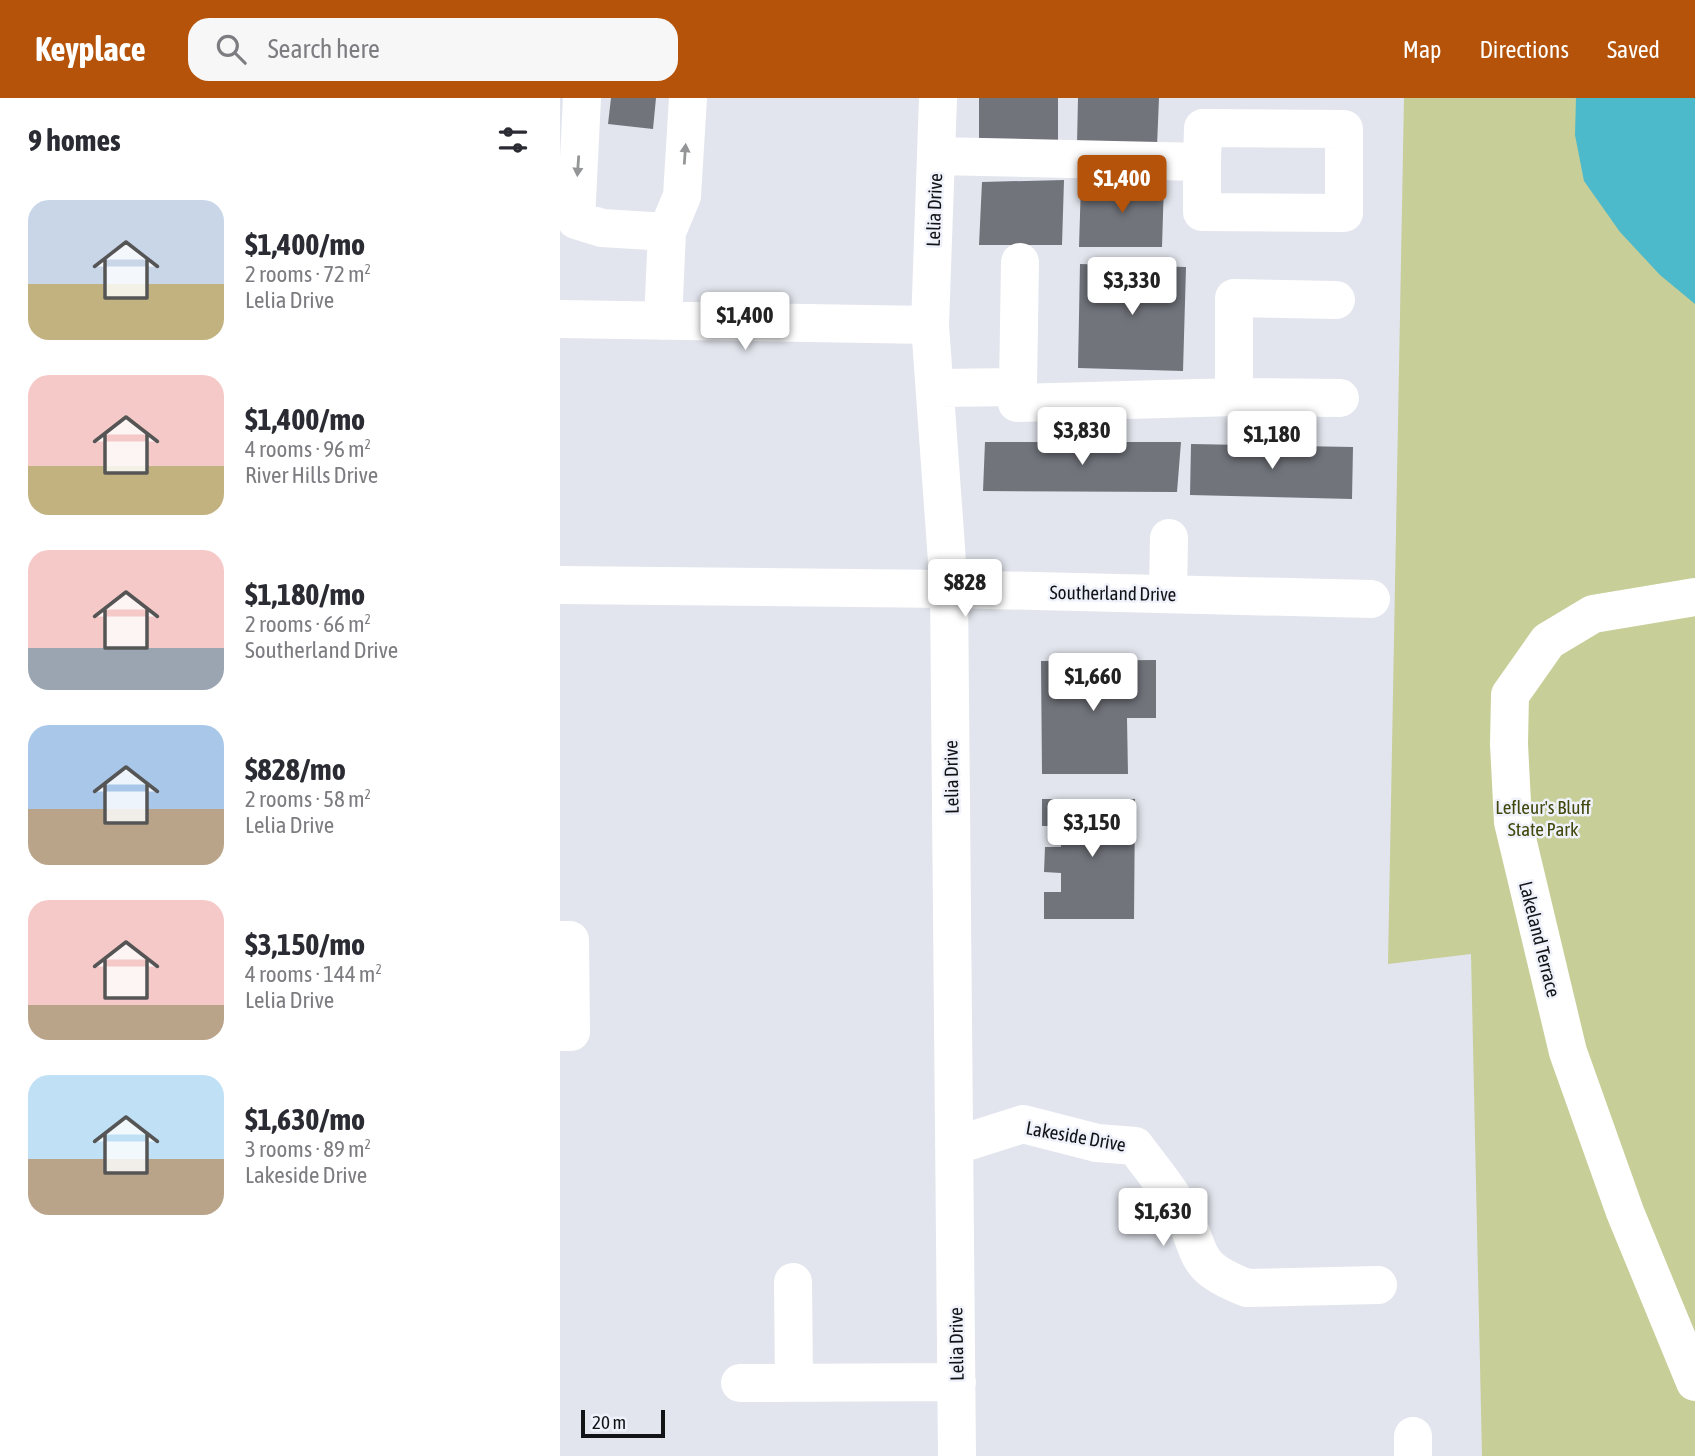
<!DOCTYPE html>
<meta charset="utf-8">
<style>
:root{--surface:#fff;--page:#f7f7f7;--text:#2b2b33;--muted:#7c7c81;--accent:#b45309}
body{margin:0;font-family:"Asap Condensed",sans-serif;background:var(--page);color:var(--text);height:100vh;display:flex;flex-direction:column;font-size:26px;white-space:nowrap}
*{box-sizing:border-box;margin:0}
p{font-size:23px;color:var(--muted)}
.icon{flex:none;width:38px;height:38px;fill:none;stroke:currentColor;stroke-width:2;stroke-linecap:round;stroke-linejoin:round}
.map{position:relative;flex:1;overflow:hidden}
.details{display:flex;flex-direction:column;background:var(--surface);width:560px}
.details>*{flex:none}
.scale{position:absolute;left:21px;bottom:18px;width:84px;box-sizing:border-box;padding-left:7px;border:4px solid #121316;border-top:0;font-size:19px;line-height:24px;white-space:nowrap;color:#121316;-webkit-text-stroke:5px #eff2fb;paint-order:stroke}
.price{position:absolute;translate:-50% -60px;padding:0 16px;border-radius:7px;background:#fff;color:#222;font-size:23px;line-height:46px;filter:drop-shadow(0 2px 4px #0008)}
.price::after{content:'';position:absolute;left:50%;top:42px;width:21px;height:16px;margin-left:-10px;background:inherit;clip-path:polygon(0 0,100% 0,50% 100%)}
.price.on{background:var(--accent);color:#fff}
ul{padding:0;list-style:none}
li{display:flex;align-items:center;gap:21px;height:175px;padding:0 28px}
li span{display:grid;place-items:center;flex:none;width:196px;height:140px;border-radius:21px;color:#555}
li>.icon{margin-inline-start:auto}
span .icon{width:84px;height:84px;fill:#fffc;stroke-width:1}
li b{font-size:30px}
h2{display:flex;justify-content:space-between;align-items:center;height:84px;padding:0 28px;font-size:30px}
header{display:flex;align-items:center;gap:42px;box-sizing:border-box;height:98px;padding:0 35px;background:var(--accent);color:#fff}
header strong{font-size:33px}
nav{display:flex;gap:38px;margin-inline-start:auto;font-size:24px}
.search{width:490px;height:63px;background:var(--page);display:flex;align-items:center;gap:18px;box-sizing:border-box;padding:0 24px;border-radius:21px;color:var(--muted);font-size:26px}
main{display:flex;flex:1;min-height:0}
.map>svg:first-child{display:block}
.green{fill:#c7ce97}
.water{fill:#4cbacb}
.building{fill:#71747b}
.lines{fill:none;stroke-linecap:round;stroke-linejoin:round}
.minor{stroke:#fff;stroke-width:38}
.oneway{fill:#949596}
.labels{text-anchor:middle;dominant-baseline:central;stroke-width:5;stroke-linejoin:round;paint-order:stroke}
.street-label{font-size:19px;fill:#121316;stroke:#eff2fb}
.park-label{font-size:19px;fill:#42470b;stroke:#eff2fb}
</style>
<header>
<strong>Keyplace</strong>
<div class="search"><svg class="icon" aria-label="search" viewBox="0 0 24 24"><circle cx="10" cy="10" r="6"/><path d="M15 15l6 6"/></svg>Search here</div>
<nav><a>Map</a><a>Directions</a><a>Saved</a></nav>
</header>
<main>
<section class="details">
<h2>9 homes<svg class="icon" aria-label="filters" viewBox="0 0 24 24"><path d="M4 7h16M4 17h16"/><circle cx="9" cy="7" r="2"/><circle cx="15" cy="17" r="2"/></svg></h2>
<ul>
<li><span style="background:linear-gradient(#c9d6e8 60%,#c2b280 0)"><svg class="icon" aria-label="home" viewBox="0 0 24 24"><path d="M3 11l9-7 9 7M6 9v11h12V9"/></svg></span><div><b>$1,400/mo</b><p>2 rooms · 72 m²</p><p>Lelia Drive</p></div></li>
<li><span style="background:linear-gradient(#f6c9c9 65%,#c2b280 0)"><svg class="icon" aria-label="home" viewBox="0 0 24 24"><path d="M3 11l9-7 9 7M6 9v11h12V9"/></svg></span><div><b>$1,400/mo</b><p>4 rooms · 96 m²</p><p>River Hills Drive</p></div></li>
<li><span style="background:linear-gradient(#f6c9c9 70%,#9aa5b1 0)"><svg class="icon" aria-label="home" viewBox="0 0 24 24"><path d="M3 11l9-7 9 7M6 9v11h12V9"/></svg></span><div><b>$1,180/mo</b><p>2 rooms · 66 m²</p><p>Southerland Drive</p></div></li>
<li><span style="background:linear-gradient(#a9c7e8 60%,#b9a48a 0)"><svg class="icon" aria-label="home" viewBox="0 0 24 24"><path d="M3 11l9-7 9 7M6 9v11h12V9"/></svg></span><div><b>$828/mo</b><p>2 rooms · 58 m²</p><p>Lelia Drive</p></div></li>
<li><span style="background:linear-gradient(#f6c9c9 75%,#b9a48a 0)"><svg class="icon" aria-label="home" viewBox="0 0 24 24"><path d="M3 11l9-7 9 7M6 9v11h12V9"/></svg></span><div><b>$3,150/mo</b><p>4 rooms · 144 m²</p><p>Lelia Drive</p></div></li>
<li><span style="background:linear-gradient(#bfe0f5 60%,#b9a48a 0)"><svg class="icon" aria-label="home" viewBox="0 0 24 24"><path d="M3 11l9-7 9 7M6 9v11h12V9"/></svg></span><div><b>$1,630/mo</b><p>3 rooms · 89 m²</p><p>Lakeside Drive</p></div></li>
</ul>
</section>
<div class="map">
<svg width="1135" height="1358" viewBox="0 0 1135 1358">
<rect width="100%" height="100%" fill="#e2e5ed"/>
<path class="green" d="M844 0H1135V1358H922L911 856 828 866Z"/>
<path class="water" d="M1016 0H1135V206L1100 177 1060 134 1024 83 1015 37Z"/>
<path class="building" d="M51 0H96L93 31 48 26Z
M419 0H498V43L419 44Z
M518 0H599L597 48 517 46Z
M504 82 502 147H419L422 84Z
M604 84 602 149H519L521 85Z
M520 166 626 169 623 273 518 270Z
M425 344H621L617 394 423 393Z
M631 346 793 349 792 401 630 397Z
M596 562V620H567L568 676H482L481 563Z
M482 701H575L574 821H484V794H501V775L484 774 485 749H501L502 728H482Z"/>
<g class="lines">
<path class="minor" d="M22 0 16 122 42 130 107 134 122 98 128 0
M378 0 370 227 389 491 397 1358
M376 58 642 64 643 30 784 31V115L642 114V64
M0 221 370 227
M103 223 107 134
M458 289 457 305 674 299V200L776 202
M375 290 458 289 460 164
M674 299 780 300
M0 487 389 491 811 501
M608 496 609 440
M1135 499 1033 516 988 543 950 597 949 646 953 724 1008 954 1065 1114 1135 1284
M0 842H10L11 934H0
M394 1048 463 1026 537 1045 575 1048C589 1067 605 1086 617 1106 646 1153 625 1166 687 1190L818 1187
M233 1184 234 1284
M180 1285 397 1284
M853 1338V1358"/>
</g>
<defs><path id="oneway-solid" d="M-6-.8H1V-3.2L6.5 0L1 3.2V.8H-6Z" transform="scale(1.75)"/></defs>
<g class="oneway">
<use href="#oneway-solid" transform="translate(125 56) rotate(-86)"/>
<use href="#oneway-solid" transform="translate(18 68) rotate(94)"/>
</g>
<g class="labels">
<g class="street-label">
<text transform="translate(374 112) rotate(-88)">Lelia Drive</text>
<text transform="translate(553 495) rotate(1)">Southerland Drive</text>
<text transform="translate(391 679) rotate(-91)">Lelia Drive</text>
<text transform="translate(980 841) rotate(76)">Lakeland Terrace</text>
<text transform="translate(516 1038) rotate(10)">Lakeside Drive</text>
<text transform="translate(396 1246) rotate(-91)">Lelia Drive</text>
</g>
<g class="park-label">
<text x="983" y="709">Lefleur's Bluff<tspan x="983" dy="22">State Park</tspan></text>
</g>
</g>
</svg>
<div class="scale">20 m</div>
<b class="price on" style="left:562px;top:117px">$1,400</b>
<b class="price" style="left:572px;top:219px">$3,330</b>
<b class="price" style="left:185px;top:254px">$1,400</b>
<b class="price" style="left:522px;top:369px">$3,830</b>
<b class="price" style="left:712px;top:373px">$1,180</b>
<b class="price" style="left:405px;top:521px">$828</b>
<b class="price" style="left:533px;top:615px">$1,660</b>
<b class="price" style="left:532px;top:761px">$3,150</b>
<b class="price" style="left:603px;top:1150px">$1,630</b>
</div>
</main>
